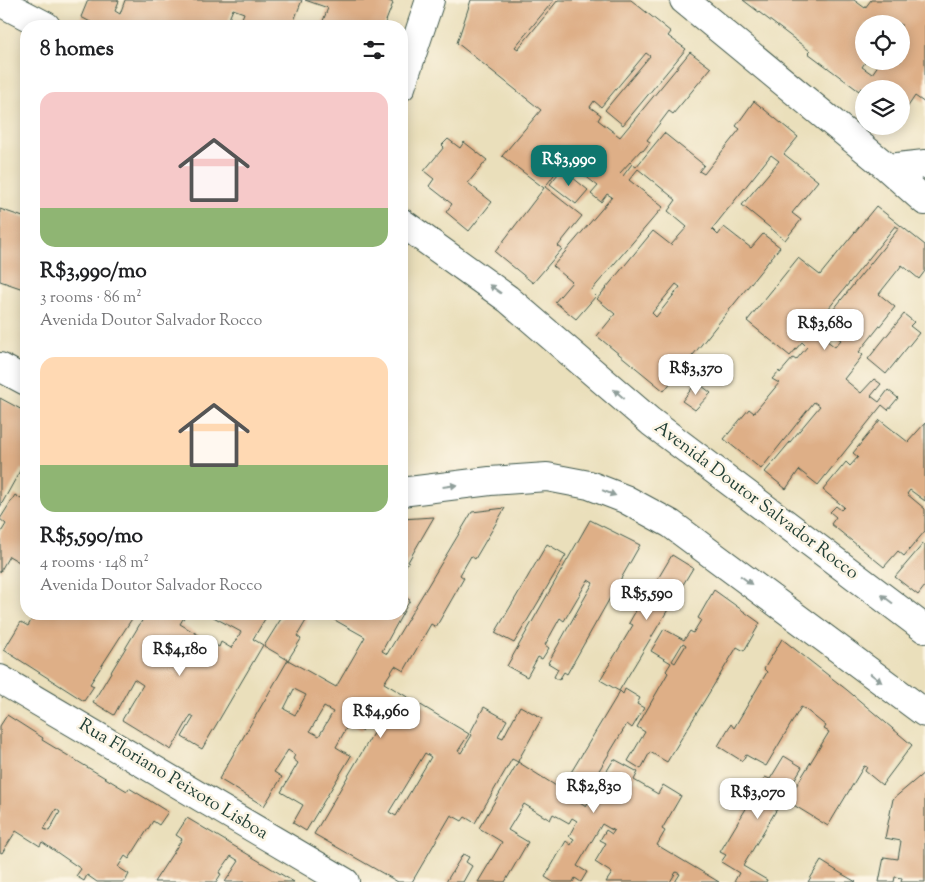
<!DOCTYPE html>
<meta charset="utf-8">
<style>
:root{--surface:#fff;--page:#f2f2f2;--text:#202124;--muted:#757577;--accent:#0f766e}
body{margin:0;font-family:"Sorts Mill Goudy",serif;background:var(--page);color:var(--text);height:100vh;display:flex;flex-direction:column;font-size:19px;white-space:nowrap}
*{box-sizing:border-box;margin:0}
p{font-size:16px;color:var(--muted)}
.icon{flex:none;width:28px;height:28px;fill:none;stroke:currentColor;stroke-width:2;stroke-linecap:round;stroke-linejoin:round}
.map{position:relative;flex:1;overflow:hidden}
.drawer{position:absolute;left:20px;top:20px;width:388px;height:600px;display:flex;flex-direction:column;background:var(--surface);border-radius:20px;box-shadow:0 2px 12px #0003}
.drawer>*{flex:none}
.controls{position:absolute;left:855px;top:15px;display:grid;gap:10px}
.controls a{display:grid;place-items:center;width:55px;height:55px;border-radius:50%;background:var(--surface);box-shadow:0 2px 12px #0003;font-size:25px}
.price{position:absolute;translate:-50% -42px;padding:0 11px;border-radius:10px;background:#fff;color:#222;font-size:16px;line-height:32px;filter:drop-shadow(0 1px 2px #0008)}
.price::after{content:'';position:absolute;left:50%;top:30px;width:15px;height:11px;margin-left:-8px;background:inherit;clip-path:polygon(0 0,100% 0,50% 100%)}
.price.on{background:var(--accent);color:#fff}
ul{padding:0;list-style:none}
li{display:grid;align-content:center;gap:10px;height:265px;padding:0 20px}
li span{display:grid;place-items:center;height:155px;border-radius:15px;color:#555}
li>.icon{margin-inline-start:auto}
span .icon{width:90px;height:90px;fill:#fffc;stroke-width:1}
li b{font-size:21px}
h2{display:flex;justify-content:space-between;align-items:center;height:60px;padding:0 20px;font-size:21px}
.map>svg:first-child{display:block}
.building{fill:#deaf87;fill-rule:evenodd}
.lines{fill:none;stroke-linecap:round;stroke-linejoin:round}
.minor-casing{stroke:#3d5548;stroke-width:30}
.minor{stroke:#fff;stroke-width:28}
.oneway{fill:#8f9e9a}
.labels{text-anchor:middle;dominant-baseline:central;stroke-width:5;stroke-linejoin:round;paint-order:stroke}
.street-label{font-size:18px;fill:#1f3d34;stroke:#fcf5e5}
</style>
<div class="map">
<svg width="925" height="882" viewBox="0 0 925 882">
<rect width="100%" height="100%" fill="#fcf5e5"/>
<filter id="ink" filterUnits="userSpaceOnUse"><feTurbulence type="fractalNoise" baseFrequency=".02" numOctaves="2"/><feDisplacementMap in="SourceGraphic" scale="10" xChannelSelector="R" yChannelSelector="G"/><feConvolveMatrix kernelMatrix="1 2 1 2 8 2 1 2 1" color-interpolation-filters="sRGB"/></filter>
<filter id="wash" filterUnits="userSpaceOnUse"><feTurbulence type="fractalNoise" baseFrequency=".0096" numOctaves="4" result="noise"/><feDisplacementMap in="SourceGraphic" scale="20" xChannelSelector="R" yChannelSelector="G"/><feGaussianBlur stdDeviation="1.12" result="paint"/><feColorMatrix in="noise" values="0 0 0 0 0 0 0 0 0 0 0 0 0 0 0 0 0 1.4 0 .05"/><feComposite in="paint" operator="in"/></filter>
<g filter="url(#wash)">
<rect width="100%" height="100%" fill="#eadfbb"/>
<g id="blocks">
<path class="building" d="M88 0H117L119 1 115 11 120 14 125 0H302L292 26H239L244 13 233 9 226 26H136L132 24 131 26H98L81 17Z
M305 0H387L393 3 384 26H321L328 8Z
M471 0H554L515 47 518 49 558 0H631L671 32 668 36 686 49 623 125 605 110 650 56 646 53 601 107 594 101 590 107 601 115 598 120 620 137 690 52 711 68 673 114 669 111 647 140 650 142 643 151 641 150 620 173 623 176 632 164 636 167 664 133 704 165 699 171 704 174 740 129 736 126 754 101 798 137 784 154 818 181 792 213 801 220 785 240 742 205 779 161 771 155 712 229 718 235 724 227 751 248 763 234 780 247 664 391 597 336 615 314 597 299 653 231 671 245 687 227 668 211 676 200 638 169 629 180 663 207 591 291 596 296 576 319 555 302 572 282 553 266 612 197 607 194 601 202 591 194 598 186 565 160 545 187 582 216 558 246 562 249 533 283 495 252 544 188 502 156 541 110 457 43ZM676 284 680 287 656 317 652 313Z
M743 0H854L865 8 871 0H925V103L915 96 901 117V89H864V90L861 88 859 91 808 53 810 51ZM864 24H901V61H881L872 74 862 67 866 61H864Z
M448 139 460 148 464 142 487 160 468 183 492 202 469 231 446 212 452 204 429 186 434 179 424 171 444 147 442 145Z
M562 169 588 190 576 204 550 184Z
M876 206 925 245V271L919 279 902 265 879 294 895 307 859 352 863 355 844 379 861 393 874 379 881 384 871 396 879 402 888 390 898 398 888 410 882 405 818 485 799 470 786 489 765 472 820 406 814 402 761 469 724 439 749 409 754 413 779 383 772 379 779 371 780 373 793 358 796 360 807 347 802 342 790 356 747 321 798 258 820 275ZM895 226 899 228 821 325 841 340 835 347 812 329Z
M0 209 26 218V290L0 281Z
M904 314 914 322 910 326 919 333 886 374 868 359Z
M697 382 711 393 695 410 682 401Z
M0 398 26 412V471L21 469 0 507Z
M880 420 908 442 925 423V501L910 490 907 494 925 509V531L904 556 898 551 884 567 831 524 836 517 830 512 836 506 841 510 844 507 823 490 846 462 850 466 858 457 853 453Z
M26 491V566L9 556 0 572V534L6 524 0 519 15 495 21 499Z
M505 508 475 559 471 556 460 575 464 578 436 627 431 624 404 671 395 666 384 683 469 734 458 751 461 753 472 735 470 733 484 707 507 720 498 736 503 738 520 706 542 718 519 759 518 762 512 759 475 823 465 817 462 821 451 815 412 882H398L314 834 382 718 372 713 362 731 349 723 336 747 351 756 306 831 293 823 303 805 281 792 298 763 293 759 295 755 288 750 274 772 282 777 264 806 219 779 288 660 336 687 365 637 324 614H401V595L410 600 382 651 387 654 472 512ZM294 689 306 695 295 715 284 709ZM324 707 333 712 319 736 310 731ZM425 753 431 757 396 816 389 812Z
M434 517 427 529 401 574V519Z
M590 520 640 545 567 674 564 672 559 680 554 677 558 669 548 663 593 583 588 580 564 621 560 618 545 645 549 648 542 659 538 657 527 677 507 666Z
M547 544 566 555 514 643 495 633Z
M923 544 925 545V586L918 595 895 577Z
M672 555 693 568 619 691 600 680 633 625 629 623 647 591 650 592Z
M714 590 760 623 744 651 737 647 667 762 650 752 641 769 628 761 645 732 637 727 668 673 666 671 671 663 651 651 664 629 684 640 690 631 693 633 701 620 698 618ZM683 643 686 645 675 663 672 661Z
M35 614H135L90 684 94 686 84 701 4 650 21 622 28 626Z
M146 614H186L180 624 219 647 221 642 231 648 241 632 208 614H268L253 639 263 645 202 749 182 737 194 717 191 715 171 750 122 720 143 685 134 679 114 715 93 702Z
M284 614H310L297 636 301 639 288 660 264 646Z
M782 639 847 690 912 745 882 785 865 771 867 767 864 766 828 826 787 801 829 732 824 729 826 726 805 709 801 707 766 766 746 755 742 761 718 746 731 724 734 728 767 672 764 669Z
M625 689 640 698 637 704 644 708 632 728 627 724 580 802 586 806 614 759 638 772 634 780 658 794 663 785 681 796 662 829 665 831 657 845 719 882H675L680 874 676 872 670 882H606L612 873 595 862 606 843 600 840 606 830 612 834 614 831 602 824 577 866 587 872 581 882 575 878 573 882H553L545 877 566 841 571 845 574 839 569 836 577 821 572 818 569 823 553 814 550 820 524 804 508 830 528 842 505 882H478L502 842 479 828 518 762 561 789 620 691 623 694Z
M7 715 43 738 42 740 127 791 129 788 168 812 159 825 153 821 129 859 125 856 118 867 129 874 125 882H97L87 875 84 881 76 876 81 869 42 842 40 846 16 831 2 853 0 852V726ZM56 809 60 812 49 831 44 829Z
M784 756 802 767 743 866 767 880 766 882H734L739 873 721 862 726 855 720 852 765 777 770 779Z
M925 772V882H901L902 878 895 877 894 882H879L884 857 898 859 901 841 885 838 893 799Z
M187 818 214 834 294 882H225L239 861 231 856 219 873 221 874 216 882H154L182 839 176 835Z
M463 854 469 857 466 862 472 866 463 882H446Z
M821 861 842 874 856 882H808Z"/>
</g>
</g>
<g filter="url(#ink)">
<use href="#blocks" fill-opacity="0" stroke="#3d5548" stroke-width="1"/>
<g class="lines">
<g class="minor-casing">
<path id="minor" d="M684 0 888 168 925 201
M0 2 46 26
M401 87 430 0
M888 168 925 164
M401 222 508 299 651 422 925 629
M0 367 26 381
M401 492 490 481 547 477 589 485 625 499 671 524 925 713
M0 679 345 882"/>
</g>
<use href="#minor" class="minor"/>
</g>
<defs><path id="oneway-solid" d="M-6-.8H1V-3.2L6.5 0L1 3.2V.8H-6Z" transform="scale(1.25)"/></defs>
<g class="oneway">
<use href="#oneway-solid" transform="translate(495 289) rotate(-144)"/>
<use href="#oneway-solid" transform="translate(619 394) rotate(-139)"/>
<use href="#oneway-solid" transform="translate(450 486) rotate(-8)"/>
<use href="#oneway-solid" transform="translate(609 493) rotate(22)"/>
<use href="#oneway-solid" transform="translate(746 580) rotate(37)"/>
<use href="#oneway-solid" transform="translate(887 599) rotate(-143)"/>
<use href="#oneway-solid" transform="translate(876 678) rotate(37)"/>
</g>
</g>
<g class="labels">
<g class="street-label">
<text transform="translate(756 501) rotate(37)">Avenida Doutor Salvador Rocco</text>
<text transform="translate(173 780) rotate(31)">Rua Floriano Peixoto Lisboa</text>
</g>
</g>
</svg>
<div class="controls">
<a><svg class="icon" aria-label="locate" viewBox="0 0 24 24"><circle cx="12" cy="12" r="6"/><path d="M12 2v4M12 18v4M2 12h4M18 12h4"/></svg></a>
<a><svg class="icon" aria-label="layers" viewBox="0 0 24 24"><path d="M12 4l9 5-9 5-9-5zM3 14l9 5 9-5"/></svg></a>
</div>
<b class="price on" style="left:569px;top:187px">R$3,990</b>
<b class="price" style="left:825px;top:351px">R$3,680</b>
<b class="price" style="left:696px;top:396px">R$3,370</b>
<b class="price" style="left:647px;top:621px">R$5,590</b>
<b class="price" style="left:180px;top:677px">R$4,180</b>
<b class="price" style="left:381px;top:739px">R$4,960</b>
<b class="price" style="left:594px;top:814px">R$2,830</b>
<b class="price" style="left:758px;top:820px">R$3,070</b>
<section class="drawer">
<h2>8 homes<svg class="icon" aria-label="filters" viewBox="0 0 24 24"><path d="M4 7h16M4 17h16"/><circle cx="9" cy="7" r="2"/><circle cx="15" cy="17" r="2"/></svg></h2>
<ul>
<li><span style="background:linear-gradient(#f6c9c9 75%,#8fb573 0)"><svg class="icon" aria-label="home" viewBox="0 0 24 24"><path d="M3 11l9-7 9 7M6 9v11h12V9"/></svg></span><div><b>R$3,990/mo</b><p>3 rooms · 86 m²</p><p>Avenida Doutor Salvador Rocco</p></div></li>
<li><span style="background:linear-gradient(#ffd9b3 70%,#8fb573 0)"><svg class="icon" aria-label="home" viewBox="0 0 24 24"><path d="M3 11l9-7 9 7M6 9v11h12V9"/></svg></span><div><b>R$5,590/mo</b><p>4 rooms · 148 m²</p><p>Avenida Doutor Salvador Rocco</p></div></li>
</ul>
</section>
</div>
